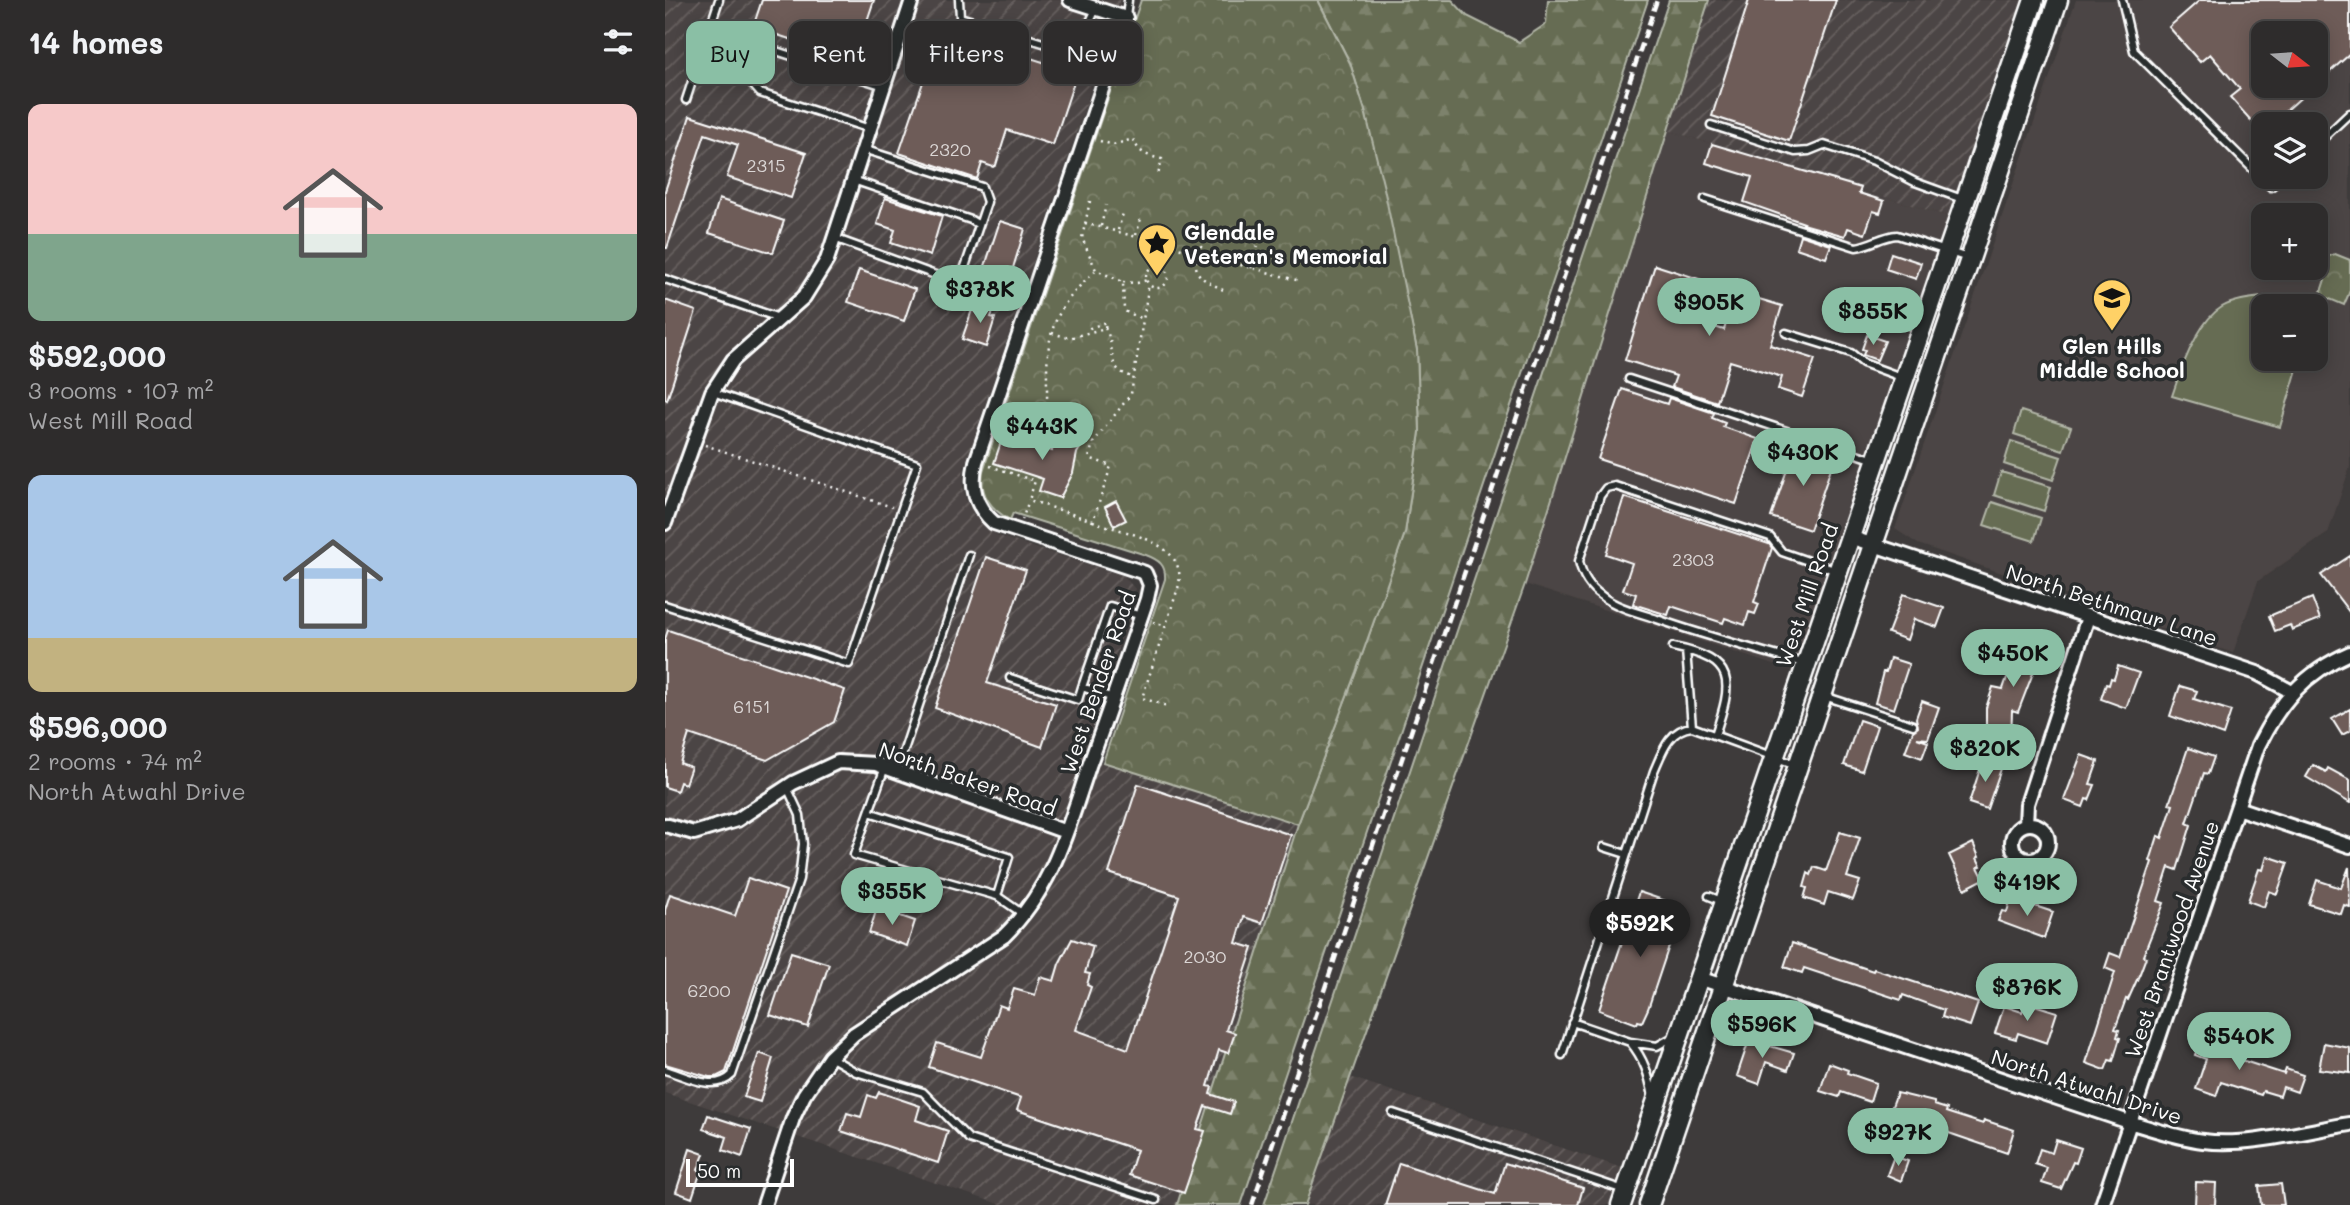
<!DOCTYPE html>
<meta charset="utf-8">
<style>
:root{--surface:#2e2c2c;--page:#3a3838;--text:#f1f3f6;--muted:#a7a7a9;--line:#494848;--accent:#8abfa5}
body{margin:0;font-family:Mali,sans-serif;background:var(--page);color:var(--text);height:100vh;display:flex;flex-direction:column;font-size:26px;white-space:nowrap}
*{box-sizing:border-box;margin:0}
p{font-size:23px;color:var(--muted)}
.icon{flex:none;width:38px;height:38px;fill:none;stroke:currentColor;stroke-width:2;stroke-linecap:round;stroke-linejoin:round}
.map{position:relative;flex:1;overflow:hidden}
.details{display:flex;flex-direction:column;background:var(--surface);width:665px}
.details>*{flex:none}
.hud{position:absolute;left:21px;top:21px;width:665px;height:63px;display:flex;gap:14px}
.needle{width:46px;rotate:107deg}
.tools{position:absolute;left:1586px;top:21px;display:grid;gap:14px}
.tools a{display:grid;place-items:center;width:77px;height:77px;border-radius:14px;background:var(--surface);box-shadow:0 4px 18px #0003,0 0 0 2px var(--line);font-size:35px}
.scale{position:absolute;left:21px;bottom:18px;width:108px;box-sizing:border-box;padding-left:7px;border:4px solid #fff;border-top:0;font-size:19px;line-height:24px;white-space:nowrap;color:#fff;-webkit-text-stroke:5px #2a2d2e;paint-order:stroke}
.price{position:absolute;translate:-50% -60px;padding:0 16px;border-radius:24px;background:var(--accent);color:#111;font-size:23px;line-height:46px;filter:drop-shadow(0 2px 4px #0008)}
.price::after{content:'';position:absolute;left:50%;top:42px;width:21px;height:16px;margin-left:-10px;background:inherit;clip-path:polygon(0 0,100% 0,50% 100%)}
.price.on{background:#222;color:#fff}
ul{padding:0;list-style:none}
li{display:grid;align-content:center;gap:14px;height:371px;padding:0 28px}
li span{display:grid;place-items:center;height:217px;border-radius:14px;color:#555}
li>.icon{margin-inline-start:auto}
span .icon{width:126px;height:126px;fill:#fffc;stroke-width:1}
li b{font-size:30px}
h2{display:flex;justify-content:space-between;align-items:center;height:84px;padding:0 28px;font-size:30px}
.pill{padding:0 24px;border-radius:14px;background:var(--surface);box-shadow:0 4px 18px #0003,0 0 0 2px var(--line);font-size:24px;line-height:63px}
.pill.on{background:var(--accent);color:#111}
main{display:flex;flex:1;min-height:0}
.map>svg:first-child{display:block}
.built{fill:#4c4544;fill-rule:evenodd}
.industrial{fill:url(#industrial-furrows)}
.grass{fill:#666c52;stroke:#b2b6a8;stroke-width:2}
.forest{fill:url(#forest-firs);stroke:#b2b6a8;stroke-width:2}
.park{fill:url(#park-crowns);stroke:#b2b6a8;stroke-width:2}
.building{fill:#6e5c58;stroke:#fff;stroke-width:2}
.lines{fill:none;stroke-linecap:round;stroke-linejoin:round}
.lane-casing{stroke:#fff;stroke-width:11}
.street-casing{stroke:#fff;stroke-width:18}
.secondary-casing{stroke:#fff;stroke-width:23}
.path{stroke:#fff;stroke-width:2.5;stroke-dasharray:2 5;stroke-linecap:butt}
.lane{stroke:#2a2d2e;stroke-width:6}
.street{stroke:#2a2d2e;stroke-width:12}
.secondary{stroke:#2a2d2e;stroke-width:18}
.rail{stroke:#fff;stroke-width:4.5;stroke-dasharray:10 5;stroke-linecap:butt}
.labels{text-anchor:middle;dominant-baseline:central;stroke-width:7;stroke-linejoin:round;paint-order:stroke}
.number-label{font-size:18px;fill:#dbd6d5}
.poi-label{font-size:21px;font-weight:bold;fill:#fff;stroke:#2a2d2e;text-anchor:start}
.street-label{font-size:21px;fill:#fff;stroke:#2a2d2e}
</style>
<main>
<section class="details">
<h2>14 homes<svg class="icon" aria-label="filters" viewBox="0 0 24 24"><path d="M4 7h16M4 17h16"/><circle cx="9" cy="7" r="2"/><circle cx="15" cy="17" r="2"/></svg></h2>
<ul>
<li><span style="background:linear-gradient(#f6c9c9 60%,#7fa58c 0)"><svg class="icon" aria-label="home" viewBox="0 0 24 24"><path d="M3 11l9-7 9 7M6 9v11h12V9"/></svg></span><div><b>$592,000</b><p>3 rooms · 107 m²</p><p>West Mill Road</p></div></li>
<li><span style="background:linear-gradient(#a9c7e8 75%,#c2b280 0)"><svg class="icon" aria-label="home" viewBox="0 0 24 24"><path d="M3 11l9-7 9 7M6 9v11h12V9"/></svg></span><div><b>$596,000</b><p>2 rooms · 74 m²</p><p>North Atwahl Drive</p></div></li>
</ul>
</section>
<div class="map">
<svg width="1685" height="1205" viewBox="0 0 1685 1205">
<defs>
<pattern id="industrial-furrows" width="10" height="10" patternUnits="userSpaceOnUse" patternTransform="scale(1.75)"><rect width="10" height="10" fill="#4c4544"/><path d="M-1 1l2-2M0 10L10 0M9 11l2-2" fill="none" stroke="#676160"/></pattern>
<pattern id="forest-firs" width="22" height="20" patternUnits="userSpaceOnUse" patternTransform="scale(1.75)"><rect width="22" height="20" fill="#666c52"/><path d="M5 1l3.5 6h-7zM16 11l3.5 6h-7z" fill="#7d826c"/></pattern>
<pattern id="park-crowns" width="20" height="18" patternUnits="userSpaceOnUse" patternTransform="scale(1.75)"><rect width="20" height="18" fill="#666c52"/><path d="M2 6a3 3 0 1 1 6 0M12 15a3 3 0 1 1 6 0" fill="none" stroke="#7d826c"/></pattern>
</defs>
<rect width="100%" height="100%" fill="#3e3b3b"/>
<filter id="ink" filterUnits="userSpaceOnUse"><feTurbulence type="fractalNoise" baseFrequency=".0143" numOctaves="2"/><feDisplacementMap in="SourceGraphic" scale="14" xChannelSelector="R" yChannelSelector="G"/><feConvolveMatrix kernelMatrix="1 2 1 2 8 2 1 2 1" color-interpolation-filters="sRGB"/></filter>
<g filter="url(#ink)">
<path class="built" d="M1411 0H1685V467L1663 533 1593 581 1568 653 1253 544 1230 529ZM1598 33H1650V86H1598ZM1598 124H1650V177H1598ZM1598 215H1650V268H1598ZM1598 306H1650V359H1598Z
M1002 130 1285 217 1131 672 860 584Z"/>
<path class="industrial" d="M0 0H456L299 468 298 486 301 500 309 515 321 528 334 536 459 576 470 589V599L416 756 633 824 512 1205H337L0 1093Z
M1044 0H1359L1285 217 1002 130Z
M685 1077 960 1169 948 1205H640Z"/>
<path class="grass" d="M1605 296 1627 298 1650 305 1598 306V359H1635L1615 427 1507 396C1515 371 1533 321 1557 307 1571 299 1590 298 1605 296Z
M1356 411 1406 427 1398 450 1349 434Z
M1346 441 1396 457 1388 480 1339 464Z
M1336 472 1386 487 1379 511 1329 495Z
M1327 502 1376 518 1369 541 1319 525Z"/>
<path class="forest" d="M653 0H787L802 16 854 42 881 24 883 0H983L576 1205H512L633 824 691 672 740 533 755 432 752 350 700 111 685 63Z
M1004 0H1044L860 584 640 1205H599Z"/>
<path class="park" d="M476 0H653L685 63 700 111 719 188 752 350 755 432 740 533 691 672 633 824 438 762 500 579C501 565 494 560 481 555L348 513 345 520C326 509 314 495 318 471Z
M1670 254 1685 260V291L1679 305 1655 295 1663 270 1658 266 1661 257Z"/>
<path class="building" d="M97 0H209L189 60 88 27Z
M1084 0H1171L1124 141 1047 116Z
M1535 0H1685V54L1650 85V33H1598V86H1649L1606 124H1598V134L1565 97 1575 89 1545 54 1535 62 1504 27Z
M276 29 412 73 388 145 342 130 331 165 328 167 317 163 312 179 234 153Z
M25 116 141 153 126 198 62 177 73 145 40 134 2 248H0V191Z
M1047 144 1196 188 1194 193 1219 201 1215 213 1208 211 1200 234 1183 228 1180 236 1138 224 1139 223 1079 202 1087 177 1041 163Z
M220 198 277 216 265 256 226 243 230 230 212 224Z
M54 199 119 221 108 253 44 233Z
M335 221 360 229 344 281 318 272Z
M1135 235 1166 245 1161 258 1131 248Z
M1226 253 1256 263 1251 279 1221 269Z
M990 265 1043 282 1031 321 1059 330 1071 292 1117 306 1105 345 1150 359 1137 397 1113 389 1117 377 1065 361 1052 402 1007 387 1011 376 960 360Z
M194 270 250 289 239 321 183 302Z
M0 300 31 311 2 400 0 399Z
M314 301 330 306 326 317 330 318 321 347 297 339 307 310 310 312Z
M1202 335 1220 341 1212 360 1198 355 1200 350 1197 349Z
M957 389 1002 404 1004 398 1049 413 1047 418 1060 423 1058 427 1093 439 1071 504 933 459Z
M390 434 418 443 412 453 408 473 395 498 374 491 378 479 329 463 338 436 387 451Z
M1130 446 1169 459 1145 530 1106 517Z
M959 497 1104 544 1107 548 1089 602 1094 604 1090 614 1084 612 1080 625 1060 618 1058 623 1006 606 1003 615 968 604 971 594 958 590 967 563 941 554Z
M451 501 461 520 449 526 440 507Z
M1685 556V613L1656 575Z
M321 557 361 570 322 683 391 704 377 747 270 708Z
M1238 594 1279 608 1272 627 1249 619 1242 640 1223 633Z
M1647 598 1655 619 1627 630 1625 625 1610 631 1604 616Z
M3 630 180 690 169 722 102 760 24 734 15 763 26 767 20 784 15 782 12 791 0 787V639Z
M1358 631 1381 639 1353 712 1347 710 1346 742 1321 741V708L1328 687 1338 689Z
M1225 658 1244 664 1229 709 1210 703 1218 672H1221Z
M1453 666 1474 673 1461 708 1436 699 1441 684 1444 685 1446 678 1449 679Z
M1515 686 1532 691 1529 699 1566 711 1558 735 1505 716Z
M1257 701 1274 707 1263 739 1252 738 1263 742 1257 758 1240 752 1248 731 1253 727 1251 718Z
M1685 709V731L1677 735 1667 719Z
M1194 720 1212 726 1197 771 1179 765Z
M1523 748 1549 757 1543 774 1539 773 1522 823 1526 825 1512 870 1504 867 1493 901 1499 903 1478 956 1481 957 1475 973 1463 1000 1461 999 1450 1029 1454 1030 1452 1037 1455 1038 1448 1061 1444 1060 1440 1070 1421 1063 1450 972 1440 968 1445 953 1455 957 1487 862 1485 861 1493 836 1497 838 1508 805 1504 804Z
M1416 755 1433 761 1425 784 1430 785 1424 800 1421 799 1418 807 1399 800Z
M1318 760 1337 766 1322 809 1304 803Z
M1648 765 1661 772 1663 768 1685 780V803L1641 777Z
M473 784 626 835 597 923 579 917 571 943 588 948 561 1030 570 1033 563 1053 554 1050 543 1086 547 1087 545 1094 569 1102 565 1114 540 1106 532 1129 540 1131 519 1193 464 1175 472 1150 352 1110 356 1098 264 1067 272 1043 316 1057 334 1005 342 1008 349 989 370 995 375 977 389 981 394 964 407 939 428 946 420 973 425 974 422 985 426 987 411 1030 463 1049 514 896 444 873Z
M1175 832 1195 838 1182 877 1195 881 1188 900 1163 892 1159 905 1139 898 1142 888 1139 887 1143 873 1146 875 1149 867 1161 871Z
M1308 843 1314 857 1312 858 1316 866 1313 867 1319 879 1300 889 1284 855Z
M1602 856 1623 863 1612 894 1604 891 1599 907 1583 901 1594 869 1598 870Z
M1684 867 1685 907 1679 905 1676 914 1644 904 1652 880 1676 888Z
M83 878 121 891 61 1072 51 1077H44L0 1064V910L5 894 70 916Z
M974 892 1013 905 1011 909 1016 910 983 1009 977 1022 973 1021 972 1024 934 1010Z
M1345 901 1360 906 1361 903 1388 912 1379 938 1333 921 1337 911 1342 912Z
M212 908 250 921 242 946 204 933Z
M1127 943 1208 971 1209 969 1313 1003 1305 1026 1277 1017 1279 1010 1238 995 1236 1000 1139 968 1137 973 1119 967Z
M126 952 164 964 143 1027 105 1015Z
M1360 1004 1365 1006 1366 1004 1392 1012 1382 1043 1353 1033 1351 1039 1330 1033 1339 1006 1357 1012Z
M1537 1035 1568 1045 1564 1056 1619 1074 1621 1069 1638 1075 1632 1092 1618 1087 1615 1096 1598 1091 1596 1095 1556 1082 1551 1096 1531 1089 1541 1059 1530 1055Z
M1084 1040 1129 1053 1123 1070 1101 1062 1094 1084 1072 1076Z
M1659 1043 1685 1048V1073L1654 1069Z
M94 1053 108 1058 95 1102 79 1097Z
M1164 1063 1183 1070 1182 1073 1211 1083 1205 1102 1176 1092 1174 1097 1155 1091Z
M214 1092 255 1106 251 1120 283 1131 273 1163 176 1131 182 1113 196 1117 203 1095 211 1098Z
M1232 1093 1269 1102V1105L1282 1109 1281 1112 1318 1124 1319 1120 1349 1130 1342 1153 1240 1118 1241 1114 1226 1109Z
M43 1115 86 1129 77 1157 58 1150 62 1137 38 1129Z
M1391 1140 1416 1148 1411 1163 1408 1162 1396 1189 1377 1183 1382 1168 1370 1164 1375 1149 1387 1153Z
M25 1149 39 1154 33 1170 36 1171 27 1198 11 1192Z
M1229 1156 1243 1161 1236 1181 1222 1175Z
M734 1163 830 1194 840 1163 918 1188 913 1205H720Z
M1531 1182 1551 1183 1550 1205H1530Z
M1616 1184 1619 1205H1596L1594 1186Z"/>
<g class="lines">
<g class="lane-casing">
<path id="lane" d="M294 0 295 17 410 53 431 9
M1457 0 1469 51 1606 187 1617 177
M461 18 463 0
M21 100 54 0
M1046 125 1130 152 1144 151 1159 145 1209 161 1250 182 1297 199
M205 129 95 93 88 85 98 52 108 50 219 86
M1650 146 1685 113
M188 180 306 220 314 225
M1040 199 1191 247C1206 245 1217 236 1232 235L1303 258
M169 238 284 280 292 279 298 273 322 202 317 187 198 149
M0 279 114 318
M1121 333 1186 353 1198 363 1236 377
M964 379 1210 460
M0 605 184 664 252 464 48 392
M1008 647C1072 660 1068 681 1050 735
M1021 650 1027 727
M1138 663C1089 649 1040 636 992 619 975 613 952 608 937 596 925 588 917 575 914 561L935 496 941 488 950 486 1105 537 1117 552 1172 571
M345 678 413 700 417 687 448 698
M417 687 445 606 476 616
M1159 696 1248 725
M220 767 204 812 344 857 332 896 358 914
M232 771 304 555
M204 812 189 855 332 896
M939 847 961 854
M1044 896 1059 902
M907 1022 965 1042 992 1046 1008 1037
M965 1042C979 1059 984 1075 988 1097
M897 1055 989 771C997 753 1004 729 1027 727L1131 765
M165 1057 191 1072 258 1092 304 1139 491 1200
M0 1070C21 1076 49 1093 67 1075L134 879 138 844 135 815 122 787
M728 1113 959 1190"/>
</g>
<g class="street-casing">
<path id="street" d="M0 523 47 392 68 360 139 297 162 260 247 0
M1185 537 1592 673 1627 692
M1572 808 1685 846
M1361 824 1362 804 1423 617
M1347 842a18 18 0 1 1 36 0a18 18 0 1 1-36 0Z
M0 825 29 833 72 820 128 783 173 762 211 764 401 832
M1034 978 1464 1122C1488 1129 1513 1138 1538 1141 1584 1147 1640 1131 1685 1124
M99 1205 128 1118 139 1095 165 1057 189 1034 339 936C389 886 402 831 424 766 444 711 463 655 482 599L485 585 480 573 329 523C310 506 305 487 311 462L461 18 405 0
M1437 1205 1593 746C1615 702 1639 673 1685 653"/>
</g>
<g class="secondary-casing">
<path id="secondary" d="M956 1205 1369 0
M984 1205 1393 0"/>
</g>
<path class="path" d="M435 141 448 145 468 139C474 154 483 156 497 159L493 175
M425 201 417 238 431 270 458 282 459 311 476 318
M420 223 635 281
M436 226 441 205
M453 230 459 210
M471 235 477 215
M532 253C527 278 539 279 558 290
M534 254 540 232
M481 277a11 11 0 1 1 22 0a11 11 0 1 1-22 0Z
M586 268 593 246
M458 282 472 283 482 280
M440 328C453 350 438 369 468 377
M387 333 404 338 440 328 441 322 425 328 423 332
M335 429 378 443C384 425 382 408 382 389 381 331 388 310 431 270
M40 445 227 507
M325 466 370 481 364 500 428 521 446 466 424 458 428 443 466 394 484 283
M357 520 364 500
M428 521C460 534 521 540 514 585L477 698 502 706
M488 622 501 626"/>
<use href="#lane" class="lane"/>
<use href="#street" class="street"/>
<use href="#secondary" class="secondary"/>
<path class="rail" d="M587 1205 992 0"/>
</g>
</g>
<defs>
<g id="sight-pin" transform="scale(2.0125)"><path d="M0 17L-7.5 6A9.5 9.5 0 1 1 7.5 6Z" fill="#ffd166" stroke="#2a2d2e"/><path d="M0-6L1.8-2.2L6-1.7L2.9 1.2L3.7 5.4L0 3.3L-3.7 5.4L-2.9 1.2L-6-1.7L-1.8-2.2Z" fill="#111"/></g>
<g id="school-pin" transform="scale(2.0125)"><path d="M0 17L-7.5 6A9.5 9.5 0 1 1 7.5 6Z" fill="#ffd166" stroke="#2a2d2e"/><path d="M0-5L7-2L0 1L-7-2ZM-4 1L0 2.5L4 1V4Q0 6-4 4Z" fill="#111"/></g>
</defs>
<g fill-rule="evenodd">
<use href="#sight-pin" x="492" y="243"/>
<use href="#school-pin" x="1447" y="298"/>
</g>
<g class="labels">
<g class="number-label">
<text x="285" y="149">2320</text>
<text x="101" y="165">2315</text>
<text x="1028" y="559">2303</text>
<text x="87" y="706">6151</text>
<text x="540" y="956">2030</text>
<text x="44" y="990">6200</text>
</g>
<g class="poi-label">
<text x="519" y="231">Glendale<tspan x="519" dy="24">Veteran's Memorial</tspan></text>
<text x="1447" y="345" text-anchor="middle">Glen Hills<tspan x="1447" dy="24">Middle School</tspan></text>
</g>
<g class="street-label">
<text transform="translate(1141 595) rotate(-71)">West Mill Road</text>
<text transform="translate(1447 604) rotate(18)">North Bethmaur Lane</text>
<text transform="translate(432 682) rotate(-71)">West Bender Road</text>
<text transform="translate(303 778) rotate(19)">North Baker Road</text>
<text transform="translate(1506 939) rotate(-71)">West Brantwood Avenue</text>
<text transform="translate(1422 1086) rotate(18)">North Atwahl Drive</text>
</g>
</g>
</svg>
<div class="tools">
<a><svg class="needle" viewBox="-14 -14 28 28"><path d="M0-13l5 13h-10z" fill="#e53935"/><path d="M0 13l5-13h-10z" fill="#a7a7a9"/></svg></a>
<a><svg class="icon" aria-label="layers" viewBox="0 0 24 24"><path d="M12 4l9 5-9 5-9-5zM3 14l9 5 9-5"/></svg></a>
<a>+</a>
<a>−</a>
</div>
<div class="scale">50 m</div>
<b class="price" style="left:315px;top:325px">$378K</b>
<b class="price" style="left:1044px;top:338px">$905K</b>
<b class="price" style="left:1208px;top:347px">$855K</b>
<b class="price" style="left:377px;top:462px">$443K</b>
<b class="price" style="left:1138px;top:488px">$430K</b>
<b class="price" style="left:1348px;top:689px">$450K</b>
<b class="price" style="left:1320px;top:784px">$820K</b>
<b class="price" style="left:1362px;top:918px">$419K</b>
<b class="price" style="left:227px;top:927px">$355K</b>
<b class="price on" style="left:975px;top:959px">$592K</b>
<b class="price" style="left:1362px;top:1023px">$876K</b>
<b class="price" style="left:1097px;top:1060px">$596K</b>
<b class="price" style="left:1574px;top:1072px">$540K</b>
<b class="price" style="left:1233px;top:1168px">$927K</b>
<div class="hud">
<a class="pill on">Buy</a>
<a class="pill">Rent</a>
<a class="pill">Filters</a>
<a class="pill">New</a>
</div>
</div>
</main>
